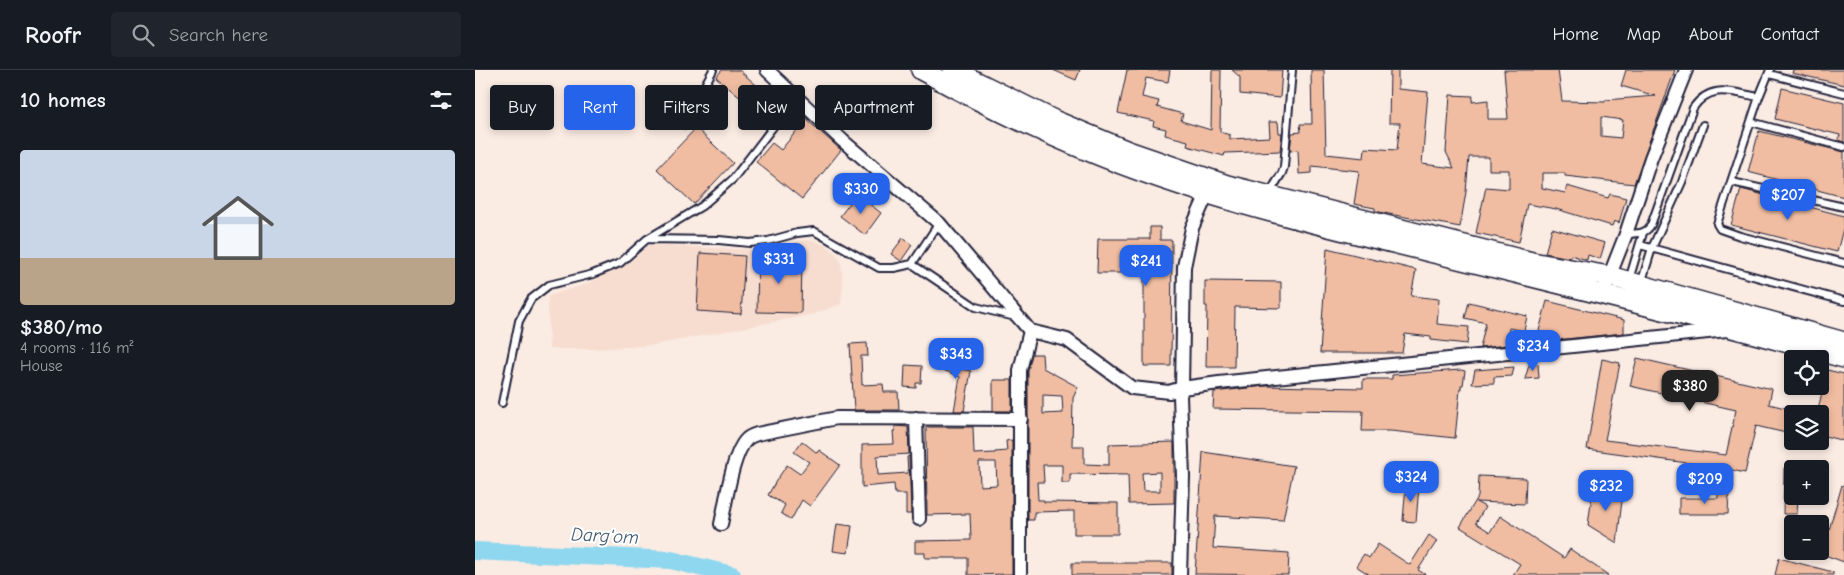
<!DOCTYPE html>
<meta charset="utf-8">
<style>
:root{--surface:#171b24;--page:#20242c;--text:#f1f3f6;--muted:#9ea1a6;--line:#363941;--accent:#2563eb}
body{margin:0;font-family:"Comic Neue",sans-serif;background:var(--page);color:var(--text);height:100vh;display:flex;flex-direction:column;font-size:19px;white-space:nowrap}
*{box-sizing:border-box;margin:0}
p{font-size:16px;color:var(--muted)}
.icon{flex:none;width:28px;height:28px;fill:none;stroke:currentColor;stroke-width:2;stroke-linecap:round;stroke-linejoin:round}
.map{position:relative;flex:1;overflow:hidden}
.side{display:flex;flex-direction:column;background:var(--surface);width:475px}
.side>*{flex:none}
.banner{position:absolute;left:15px;top:15px;width:475px;height:45px;display:flex;gap:10px}
.fabs{position:absolute;left:1309px;top:280px;display:grid;gap:10px}
.fabs a{display:grid;place-items:center;width:45px;height:45px;border-radius:5px;background:var(--surface);box-shadow:0 2px 8px #0003;font-size:25px}
.price{position:absolute;translate:-50% -42px;padding:0 11px;border-radius:10px;background:var(--accent);color:#fff;font-size:16px;line-height:32px;filter:drop-shadow(0 1px 2px #0008)}
.price::after{content:'';position:absolute;left:50%;top:30px;width:15px;height:11px;margin-left:-8px;background:inherit;clip-path:polygon(0 0,100% 0,50% 100%)}
.price.on{background:#222;color:#fff}
ul{padding:0;list-style:none}
li{display:grid;align-content:center;gap:10px;height:265px;padding:0 20px}
li span{display:grid;place-items:center;height:155px;border-radius:5px;color:#555}
li>.icon{margin-inline-start:auto}
span .icon{width:90px;height:90px;fill:#fffc;stroke-width:1}
li b{font-size:21px}
h2{display:flex;justify-content:space-between;align-items:center;height:60px;padding:0 20px;font-size:21px}
.tag{padding:0 18px;border-radius:5px;background:var(--surface);box-shadow:0 2px 8px #0003;font-size:18px;line-height:45px}
.tag.on{background:var(--accent);color:#fff}
header{display:flex;align-items:center;gap:30px;box-sizing:border-box;height:70px;padding:0 25px;background:var(--surface);border-bottom:1px solid var(--line)}
header strong{font-size:24px}
nav{display:flex;gap:28px;margin-inline-start:auto;font-size:18px}
.search{width:350px;height:45px;background:var(--page);display:flex;align-items:center;gap:12px;box-sizing:border-box;padding:0 18px;border-radius:5px;color:var(--muted);font-size:19px}
main{display:flex;flex:1;min-height:0}
.map>svg:first-child{display:block}
.built{fill:#f7ddd0}
.lines{fill:none;stroke-linecap:round;stroke-linejoin:round}
.river{stroke:#8ed7ef;stroke-width:18}
.building{fill:#f0bda2;stroke:#22223b;fill-rule:evenodd}
.service-casing{stroke:#22223b;stroke-width:10}
.minor-casing{stroke:#22223b;stroke-width:16}
.primary-casing{stroke:#22223b;stroke-width:22}
.service{stroke:#fff;stroke-width:6}
.minor{stroke:#fff;stroke-width:12}
.primary{stroke:#fff;stroke-width:19}
.labels{text-anchor:middle;dominant-baseline:central;stroke-width:4;stroke-linejoin:round;paint-order:stroke}
.water-label{font-size:19px;font-style:italic;fill:#425871;stroke:#fff}
</style>
<header>
<strong>Roofr</strong>
<div class="search"><svg class="icon" aria-label="search" viewBox="0 0 24 24"><circle cx="10" cy="10" r="6"/><path d="M15 15l6 6"/></svg>Search here</div>
<nav><a>Home</a><a>Map</a><a>About</a><a>Contact</a></nav>
</header>
<main>
<section class="side">
<h2>10 homes<svg class="icon" aria-label="filters" viewBox="0 0 24 24"><path d="M4 7h16M4 17h16"/><circle cx="9" cy="7" r="2"/><circle cx="15" cy="17" r="2"/></svg></h2>
<ul>
<li><span style="background:linear-gradient(#c9d6e8 70%,#b9a48a 0)"><svg class="icon" aria-label="home" viewBox="0 0 24 24"><path d="M3 11l9-7 9 7M6 9v11h12V9"/></svg></span><div><b>$380/mo</b><p>4 rooms · 116 m²</p><p>House</p></div></li>
</ul>
</section>
<div class="map">
<svg width="1369" height="505" viewBox="0 0 1369 505">
<rect width="100%" height="100%" fill="#faebe3"/>
<filter id="ink" filterUnits="userSpaceOnUse"><feTurbulence type="fractalNoise" baseFrequency=".02" numOctaves="2"/><feDisplacementMap in="SourceGraphic" scale="10" xChannelSelector="R" yChannelSelector="G"/><feConvolveMatrix kernelMatrix="1 2 1 2 8 2 1 2 1" color-interpolation-filters="sRGB"/></filter>
<g filter="url(#ink)">
<path class="built" d="M329 170 340 171 352 176 361 184 366 192 368 215 366 234 339 244 179 275 120 279H74L73 226 109 215 152 194 174 175 285 180 305 177Z"/>
<g class="lines">
<path class="river" d="M0 481 196 490 257 505"/>
</g>
<path class="building" d="M247 0H264L303 34 290 49 241 7Z
M578 0H605L601 10Z
M652 0H695L693 12 671 8 667 27 684 31 682 37 708 44 706 51 736 60 737 0H746L745 62 755 65V69L795 67 794 52H803L804 63H807L805 81 750 83 749 86 712 76 713 71 690 65 691 59 678 56 679 51 643 43Z
M757 0H807L805 28 765 24V7Z
M836 0H849L851 84 889 88 890 78 922 80 925 53H914L915 0H923V19L953 22 947 94 979 98 971 82 975 25 998 26 997 32 1013 30V49H1033L1029 0H1083L1087 31 1130 32V30L1181 26 1146 16 1151 0H1200L1159 114 1090 106V103H1067V118L1090 123 1092 116 1133 128 1135 124 1151 128 1144 153 1139 151 1137 156 1081 139 1052 134 1044 172 1001 163 1011 117 1034 119V100H1014V87H994L991 122 985 157 914 144 900 141V138L879 134 884 101 837 96V103L824 104 823 80 815 81 817 63 826 62 825 54H837ZM1126 47 1148 50 1146 68 1126 66Z
M1318 0H1369V15L1317 3Z
M1307 18 1369 33V72L1363 70 1365 65 1300 49Z
M331 49 366 80 327 129 281 92 297 73 306 80Z
M221 58 258 93 219 134 182 99Z
M1284 61 1369 82V127L1273 102Z
M1266 119 1369 146V155L1362 182 1256 155Z
M382 124 406 143 390 165 365 146Z
M675 157H685V170H697L696 296H669V203H622L623 169H675Z
M1077 158 1130 173 1125 189 1113 185 1112 190 1096 185 1095 188 1070 183Z
M428 168 437 175 426 191 416 184Z
M852 178 941 200 936 226 964 229 962 254 994 257 992 274 956 270V267L930 264 927 283H845Z
M225 183 270 186 266 244 222 241Z
M283 187 327 188 326 243 282 242Z
M730 211 806 212V238L760 237 759 297H731L732 236H730Z
M1072 231 1149 250V263L1061 272Z
M994 232 1052 246 1049 261 1034 258 1032 275 1005 278 1011 253 990 248Z
M392 273 393 286H386L387 315 408 314 409 322H423L424 340H379L375 274Z
M557 284H567L568 298 603 317 598 328 597 376H609V394L634 395V374L699 372V433L654 434 653 405 595 404V413H587V395H568L569 412H562L563 430H569V432L643 433V464H599V441L559 442V450H553V301ZM568 325 587 326 588 343 568 344ZM685 402V421H668L667 403Z
M460 285 486 296 485 299 496 301 489 341H479L485 307 456 295Z
M1162 288 1297 319 1294 334 1318 340V360L1312 358 1311 363 1281 356 1270 403 1248 398 1112 379 1127 289 1145 293 1130 370 1251 385 1261 340 1155 316Z
M1063 294 1064 308 1050 309 1054 295Z
M430 295 447 296 446 313H441V318L429 317Z
M1039 297 1037 306 1019 307V313L997 314 1000 300Z
M986 300 990 301 988 315H986V319H985L980 368 916 361H887L888 341 738 339 739 322 790 316 888 318V309H917V305Z
M1352 300 1369 304V371L1346 365 1349 354 1345 353V344H1342Z
M518 310H537V341H518Z
M420 356 433 357 434 384 402 386 403 405 433 403 432 387 434 386 436 444H431V424H420L419 414 387 417V375L419 374 418 361H420Z
M451 357H498L499 384 520 383V382L532 381 531 371 537 370V504L493 505V488H450V483H440V471L496 470 495 444 452 445ZM504 392H521L522 415 505 416Z
M327 371 342 383 344 380 365 395 335 436 327 430 316 450 306 443 310 435 293 425 301 411 312 395 325 404 334 392 319 382Z
M728 382 819 396 808 450 740 446 738 478 814 483 813 505 720 504Z
M1309 398H1318V426H1323L1322 444H1308Z
M1004 406 1051 408 1050 434 1001 432 1010 437 1001 453 1015 462 1025 446 1089 488 1095 479 1133 505H1038L1045 494 985 457 1003 427Z
M931 414 944 416 941 452 928 451Z
M1367 415 1369 416V492L1347 484Z
M1118 418 1148 422 1142 473 1113 455Z
M1243 423H1254L1253 444H1204V428H1243Z
M362 454 377 456 373 483 358 481Z
M954 465 962 471 943 500 951 505H895L881 496 889 484 894 488 903 474 935 495Z
M1304 488 1358 502V505H1300Z
M597 493H697V505H597Z"/>
<g class="lines">
<g class="service-casing">
<path id="service" d="M1294 4 1369 23
M1284 27 1242 154 1245 159 1265 166 1369 193
M1276 52 1369 77
M211 55 219 35 238 0
M1257 112 1369 137
M795 122 807 103 809 97 817 0
M1151 164C1161 163 1170 165 1176 155L1218 38C1236 12 1258 23 1284 27L1295 0
M173 169 244 170 275 173 293 171 322 163 339 161 404 198H419L437 194 501 237 540 247
M1165 175 1369 231
M437 194 464 153
M1154 210 1168 163
M1166 214 1177 178 1207 112 1228 55
M27 333 44 251 56 229 74 215 118 204 145 193 172 169 227 136 258 109 321 27"/>
</g>
<g class="minor-casing">
<path id="minor" d="M292 0 368 71 464 153 555 261 592 270 657 318 694 322 707 318 744 313 1252 260
M1127 225 1151 164 1176 88 1211 0
M441 348 444 449
M246 454C251 433 257 383 272 369 274 367 279 365 282 364L362 348 546 349
M545 505V300L555 261
M705 505 708 406 705 326 707 318 709 197 717 158 732 124"/>
</g>
<g class="primary-casing">
<path id="primary" d="M446 0C501 30 556 58 613 81 726 128 845 155 963 184 1099 217 1234 251 1369 288
M478 0 581 51 653 81 752 115 1057 192 1134 206 1369 272"/>
</g>
<use href="#service" class="service"/>
<use href="#minor" class="minor"/>
<use href="#primary" class="primary"/>
</g>
</g>
<g class="labels">
<g class="water-label">
<text transform="translate(130 466) rotate(3)">Darg'om</text>
</g>
</g>
</svg>
<div class="fabs">
<a><svg class="icon" aria-label="locate" viewBox="0 0 24 24"><circle cx="12" cy="12" r="6"/><path d="M12 2v4M12 18v4M2 12h4M18 12h4"/></svg></a>
<a><svg class="icon" aria-label="layers" viewBox="0 0 24 24"><path d="M12 4l9 5-9 5-9-5zM3 14l9 5 9-5"/></svg></a>
<a>+</a>
<a>−</a>
</div>
<b class="price" style="left:386px;top:145px">$330</b>
<b class="price" style="left:1313px;top:151px">$207</b>
<b class="price" style="left:304px;top:215px">$331</b>
<b class="price" style="left:671px;top:217px">$241</b>
<b class="price" style="left:1058px;top:302px">$234</b>
<b class="price" style="left:481px;top:310px">$343</b>
<b class="price on" style="left:1215px;top:342px">$380</b>
<b class="price" style="left:936px;top:433px">$324</b>
<b class="price" style="left:1230px;top:435px">$209</b>
<b class="price" style="left:1131px;top:442px">$232</b>
<div class="banner">
<a class="tag">Buy</a>
<a class="tag on">Rent</a>
<a class="tag">Filters</a>
<a class="tag">New</a>
<a class="tag">Apartment</a>
</div>
</div>
</main>
